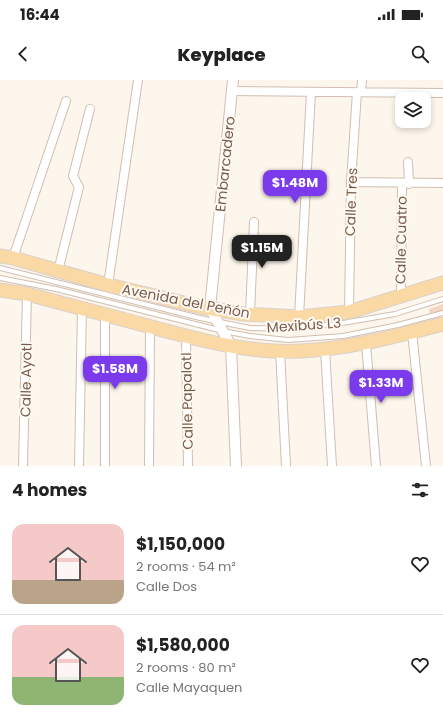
<!DOCTYPE html>
<meta charset="utf-8">
<style>
:root{--surface:#fff;--page:#f2f2f2;--text:#222;--muted:#767676;--line:#e0e0e0;--accent:#7c3aed}
body{margin:0;font-family:Poppins,sans-serif;background:var(--page);color:var(--text);height:100vh;display:flex;flex-direction:column;font-size:15px;white-space:nowrap}
*{box-sizing:border-box;margin:0}
p{font-size:13px;color:var(--muted)}
.icon{flex:none;width:22px;height:22px;fill:none;stroke:currentColor;stroke-width:2;stroke-linecap:round;stroke-linejoin:round}
.map{position:relative;height:386px;overflow:hidden}
.sheet{display:flex;flex-direction:column;background:var(--surface);flex:1}
.sheet>*{flex:none}
.tools{position:absolute;left:395px;top:12px;display:grid;gap:8px}
.tools a{display:grid;place-items:center;width:36px;height:36px;border-radius:8px;background:var(--surface);box-shadow:0 2px 6px #0003;font-size:20px}
.price{position:absolute;translate:-50% -34px;padding:0 9px;border-radius:8px;background:var(--accent);color:#fff;font-size:13px;line-height:26px;filter:drop-shadow(0 1px 2px #0008)}
.price::after{content:'';position:absolute;left:50%;top:24px;width:12px;height:9px;margin-left:-6px;background:inherit;clip-path:polygon(0 0,100% 0,50% 100%)}
.price.selected{background:#222;color:#fff}
ul{padding:0;list-style:none}
li{display:flex;align-items:center;gap:12px;height:100px;padding:0 12px}
li+li{border-top:1px solid var(--line)}
li span{display:grid;place-items:center;flex:none;width:112px;height:80px;border-radius:12px;color:#555}
li>.icon{margin-inline-start:auto}
span .icon{width:48px;height:48px;fill:#fffc;stroke-width:1}
li b{font-size:17px}
h2{display:flex;justify-content:space-between;align-items:center;height:48px;padding:0 12px;font-size:17px}
.status{display:flex;justify-content:space-between;align-items:center;height:28px;padding:0 20px;background:var(--surface);direction:ltr}
.status svg{height:11px;fill:currentColor}
header{display:flex;justify-content:space-between;align-items:center;height:52px;padding:0 12px;background:var(--surface);font-size:18px;font-weight:800}
.map>svg:first-child{display:block}
.building{fill:#f3d5c3}
.lines{fill:none;stroke-linecap:round;stroke-linejoin:round}
.service-casing{stroke:#d1beb0;stroke-width:6}
.minor-casing{stroke:#d1beb0;stroke-width:10}
.tertiary-casing{stroke:#d1beb0;stroke-width:12}
.primary-casing{stroke:#dad1cd;stroke-width:15}
.service{stroke:#fff;stroke-width:4}
.minor{stroke:#fff;stroke-width:8}
.tertiary{stroke:#fff;stroke-width:10}
.primary{stroke:#fbd9a5;stroke-width:13}
.labels{text-anchor:middle;dominant-baseline:central;stroke-width:4;stroke-linejoin:round;paint-order:stroke}
.street-label{font-size:14px;fill:#7a5c4d;stroke:#fffaf3}
</style>
<div class="status"><b>16:44</b><svg viewBox="0 0 49 12"><path d="M0 12V9h3v3zM5 12V6h3v6zM10 12V3h3v9zM15 12V0h3v12zM26 1h20v11H26zM47 4h2v5h-2z"/></svg></div>
<header><svg class="icon" aria-label="back" viewBox="0 0 24 24"><path d="M15 5l-7 7 7 7"/></svg>Keyplace<svg class="icon" aria-label="search" viewBox="0 0 24 24"><circle cx="10" cy="10" r="6"/><path d="M15 15l6 6"/></svg></header>
<div class="map">
<svg width="443" height="386" viewBox="0 0 443 386">
<rect width="100%" height="100%" fill="#fdf6ec"/>
<path class="building" d="M443 224V231L430 235 429 229Z"/>
<g class="lines">
<g class="service-casing">
<path id="service" d="M0 188 200 238 250 248 287 249 337 244 395 234 443 219
M0 198 56 209 223 251 250 256 288 260 343 256 398 245 443 233"/>
</g>
<g class="minor-casing">
<path id="minor" d="M232 11 443 13
M361 12 362 0
M408 82 409 104
M351 102 443 103
M13 178 66 21
M58 191 79 107 73 96 90 29
M108 205 138 0
M401 216 402 104
M349 232 351 102 357 12
M250 234 254 142
M299 237 311 12
M412 252 426 386
M186 257 188 386
M366 263 376 386
M325 269 332 386
M280 271 286 386
M23 386 27 214
M79 386 82 228
M105 386V234
M149 386 150 246"/>
</g>
<g class="tertiary-casing">
<path id="tertiary" d="M233 0 210 228 231 266 236 386"/>
</g>
<g class="primary-casing">
<path id="primary" d="M0 176 13 178 108 205 201 227 243 234 299 237 349 232 443 203
M0 210 27 214C68 225 108 235 148 246 197 259 248 274 300 271 349 269 396 256 443 244"/>
</g>
<use href="#service" class="service"/>
<use href="#minor" class="minor"/>
<use href="#tertiary" class="tertiary"/>
<use href="#primary" class="primary"/>
</g>
<g class="labels">
<g class="street-label">
<text transform="translate(225 84) rotate(-84)">Embarcadero</text>
<text transform="translate(351 122) rotate(-88)">Calle Tres</text>
<text transform="translate(401 160) rotate(-89)">Calle Cuatro</text>
<text transform="translate(186 221) rotate(11)">Avenida del Peñón</text>
<text transform="translate(304 245) rotate(-4)">Mexibús L3</text>
<text transform="translate(26 300) rotate(-89)">Calle Ayotl</text>
<text transform="translate(187 321) rotate(-91)">Calle Papalotl</text>
</g>
</g>
</svg>
<div class="tools">
<a><svg class="icon" aria-label="layers" viewBox="0 0 24 24"><path d="M12 4l9 5-9 5-9-5zM3 14l9 5 9-5"/></svg></a>
</div>
<b class="price" style="left:295px;top:124px">$1.48M</b>
<b class="price selected" style="left:262px;top:189px">$1.15M</b>
<b class="price" style="left:115px;top:310px">$1.58M</b>
<b class="price" style="left:381px;top:324px">$1.33M</b>
</div>
<section class="sheet">
<h2>4 homes<svg class="icon" aria-label="filters" viewBox="0 0 24 24"><path d="M4 7h16M4 17h16"/><circle cx="9" cy="7" r="2"/><circle cx="15" cy="17" r="2"/></svg></h2>
<ul>
<li><span style="background:linear-gradient(#f6c9c9 70%,#b9a48a 0)"><svg class="icon" aria-label="home" viewBox="0 0 24 24"><path d="M3 11l9-7 9 7M6 9v11h12V9"/></svg></span><div><b>$1,150,000</b><p>2 rooms · 54 m²</p><p>Calle Dos</p></div><svg class="icon" aria-label="heart" viewBox="0 0 24 24"><path d="M12 20l-8-8c-3-5 5-10 8-4 3-6 11-1 8 4z"/></svg></li>
<li><span style="background:linear-gradient(#f6c9c9 65%,#8fb573 0)"><svg class="icon" aria-label="home" viewBox="0 0 24 24"><path d="M3 11l9-7 9 7M6 9v11h12V9"/></svg></span><div><b>$1,580,000</b><p>2 rooms · 80 m²</p><p>Calle Mayaquen</p></div><svg class="icon" aria-label="heart" viewBox="0 0 24 24"><path d="M12 20l-8-8c-3-5 5-10 8-4 3-6 11-1 8 4z"/></svg></li>
</ul>
</section>
